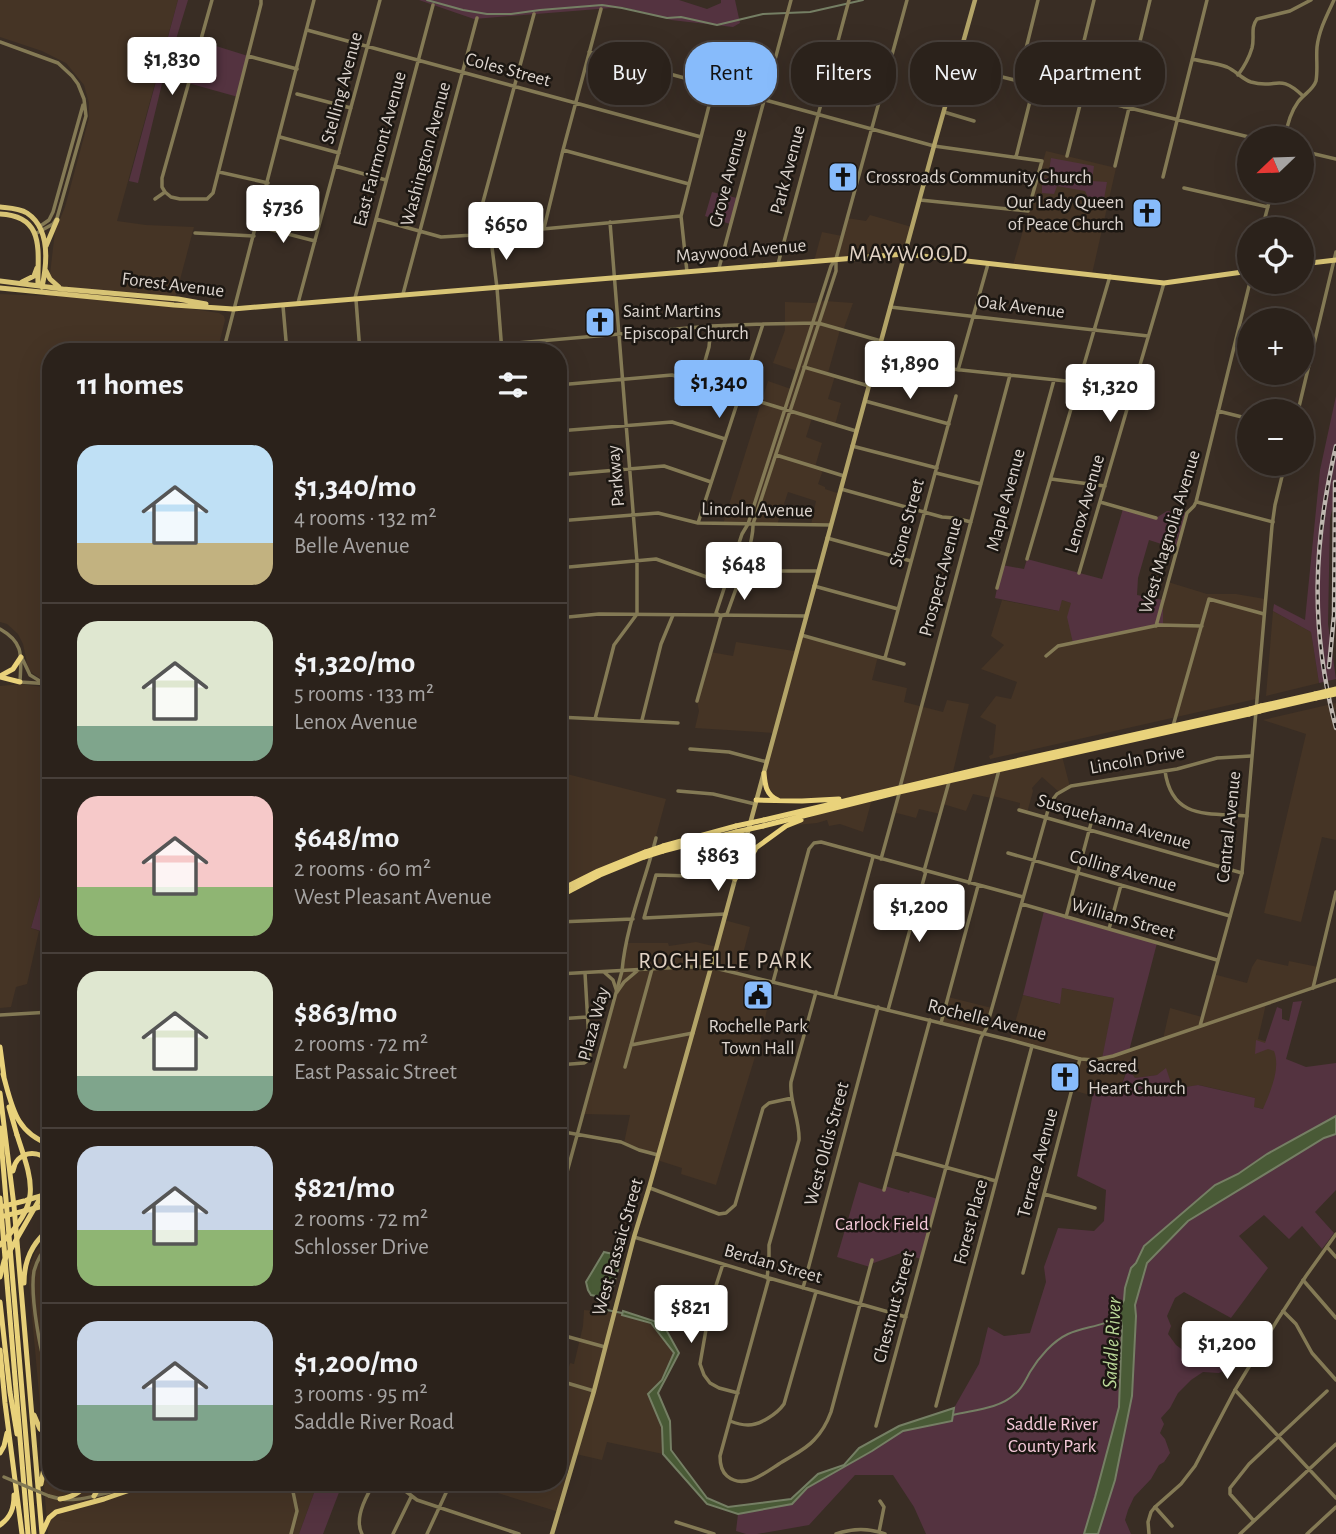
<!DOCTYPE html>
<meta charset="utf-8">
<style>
:root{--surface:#2b221b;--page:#332a24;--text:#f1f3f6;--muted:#a6a4a3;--line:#473f3a;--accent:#87bbfb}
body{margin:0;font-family:"Alegreya Sans",sans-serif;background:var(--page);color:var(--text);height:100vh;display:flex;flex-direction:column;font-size:26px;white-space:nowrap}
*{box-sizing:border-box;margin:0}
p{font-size:23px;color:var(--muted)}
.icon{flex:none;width:38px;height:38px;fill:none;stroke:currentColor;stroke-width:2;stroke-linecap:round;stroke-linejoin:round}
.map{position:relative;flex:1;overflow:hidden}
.drawer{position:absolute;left:42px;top:343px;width:525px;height:1148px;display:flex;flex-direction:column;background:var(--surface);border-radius:28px;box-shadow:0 7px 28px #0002,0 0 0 2px var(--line)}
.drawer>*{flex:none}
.top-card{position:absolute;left:588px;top:42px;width:642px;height:63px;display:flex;gap:14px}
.needle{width:46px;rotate:247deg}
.buttons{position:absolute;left:1237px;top:126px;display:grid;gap:14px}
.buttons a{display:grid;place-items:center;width:77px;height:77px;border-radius:50%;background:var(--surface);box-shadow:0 7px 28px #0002,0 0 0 2px var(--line);font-size:35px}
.price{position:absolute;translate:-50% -60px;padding:0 16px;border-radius:7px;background:#fff;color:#222;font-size:23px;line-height:46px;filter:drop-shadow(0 2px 4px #0008)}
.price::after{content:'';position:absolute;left:50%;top:42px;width:21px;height:16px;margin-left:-10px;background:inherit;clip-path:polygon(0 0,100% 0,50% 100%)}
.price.on{background:var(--accent);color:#111}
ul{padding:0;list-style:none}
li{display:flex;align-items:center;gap:21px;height:175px;padding:0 35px}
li+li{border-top:2px solid var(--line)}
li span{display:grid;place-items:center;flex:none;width:196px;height:140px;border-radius:21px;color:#555}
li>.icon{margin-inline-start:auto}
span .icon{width:84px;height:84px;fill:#fffc;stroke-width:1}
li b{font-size:30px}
h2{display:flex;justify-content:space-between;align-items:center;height:84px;padding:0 35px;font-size:30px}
.chip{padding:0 24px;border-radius:28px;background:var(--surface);box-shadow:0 7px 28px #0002,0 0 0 2px var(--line);font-size:24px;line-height:63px}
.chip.on{background:var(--accent);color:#111}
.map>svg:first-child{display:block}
.built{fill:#453425}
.green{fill:#543340}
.water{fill:#495a36;stroke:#757f64;stroke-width:2}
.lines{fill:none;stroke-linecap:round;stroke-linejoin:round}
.stream{stroke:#757f64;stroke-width:2}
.minor{stroke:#847a55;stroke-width:3.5}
.tertiary{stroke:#847a55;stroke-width:3.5}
.secondary{stroke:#b3a468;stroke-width:4.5}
.primary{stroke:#d8c475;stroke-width:5}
.trunk{stroke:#e9d27b;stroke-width:5}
.rail-casing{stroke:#beb6af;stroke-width:4.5}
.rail{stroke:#1c1712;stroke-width:2;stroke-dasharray:5;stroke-linecap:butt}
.minor-bridge{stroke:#847a55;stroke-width:3.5}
.trunk-bridge{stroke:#e9d27b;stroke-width:5}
.labels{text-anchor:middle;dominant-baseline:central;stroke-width:5;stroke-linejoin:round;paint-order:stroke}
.street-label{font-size:19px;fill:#dcd4ce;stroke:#1c1712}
.poi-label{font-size:19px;fill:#dcd4ce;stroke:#1c1712;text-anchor:start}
.park-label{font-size:19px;fill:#f6cada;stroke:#1c1712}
.water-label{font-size:21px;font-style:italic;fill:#b9d697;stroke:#1c1712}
.quarter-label{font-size:23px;letter-spacing:2px;fill:#e2d3c6;stroke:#1c1712}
</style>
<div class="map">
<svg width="1336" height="1534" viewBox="0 0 1336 1534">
<rect width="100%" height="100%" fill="#392d24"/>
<path class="built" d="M0 0H178L117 221 146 225 194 227 173 306 219 313 224 316 225 320 217 352H51V680L40 678 32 673 28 668 23 644 18 634 7 624 0 622V294L45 296 50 274 55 231 65 207 89 118V103L84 85 66 63 42 51 0 37Z
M1046 151 1116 168 1092 274 1013 265Z
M870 215 912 227 904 254 814 261 822 232 842 236 847 218 866 221Z
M825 301 853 303 843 331 840 330 828 373 835 376 828 399 841 403 835 425 812 418 806 437 822 443 815 467 823 470 818 484 825 487V489L840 494 831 525H811L816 501 788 492 777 525 723 524 768 381 791 389 797 371 773 363 785 330V302L813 303Z
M1168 582 1207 594H1236L1265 599 1256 699 990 759 989 756 993 754 996 725 980 717 996 696 1011 699 1017 682 981 669 1004 645 991 636 1002 600 1058 611 1062 600 1071 603 1163 600Z
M1273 611 1311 632 1319 683 1266 696Z
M801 635 878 656 872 680 907 688 904 702 943 712 947 700 969 704 953 772 850 798 781 801 770 795 764 773 775 733 695 728 699 711 697 701 710 652 733 656 736 642 794 651Z
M21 684 51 688V857L31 928 39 931 27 984 16 987 11 1007 0 1008V686Z
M1336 703V709L1332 711 1336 725V840L1322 837 1301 922 1264 913 1306 734 1263 720Z
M1062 756 1070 787 1059 792 1042 777 1032 788 1033 791 1027 813 1019 810 1020 803 993 796 991 798 973 794 966 811 943 804 940 814 919 809 916 818 893 812 899 792Z
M563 773 666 799 653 847 558 888V790Z
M872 799 863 832 840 824 829 826 827 820 817 823 786 826 839 807Z
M724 920 750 927 738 973 773 982 761 1037 716 1185 681 1174 682 1168 657 1160 658 1156 624 1143 630 1115 583 1114 622 971 627 943H668L669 946 696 942 717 947Z
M1257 959 1288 966 1289 961 1318 967 1313 988 1266 1004 1258 1039 1288 1048 1284 1066 1264 1109 1253 1107 1255 1098 1199 1085 1173 1089 1157 1075 1135 1078 1127 1069 1117 1097 1094 1093 1093 1096 1072 1090 1080 1059 1010 1040 1023 995 1059 1004 1062 988 1114 998 1103 1058 1163 1039 1170 1008 1202 1017 1213 974 1247 983 1252 967Z
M948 997 992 1008 984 1033 941 1023Z
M51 1234V1482H318L299 1534H48L41 1450V1416L29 1283 30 1266 35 1252Z
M584 1310 613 1313 614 1311 651 1323 674 1353 662 1380 648 1394 662 1427 663 1454 607 1442 602 1460 576 1454 559 1512 462 1482H558V1381L565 1382 570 1363 574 1364 583 1326Z"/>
<path class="green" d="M178 0H188L173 49 178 55 166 67 138 183 129 181Z
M419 0H679L707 9 721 3V0H735L740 23 733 27 671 20 623 7 474 19Z
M200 41 248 56 238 97 188 83Z
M1051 158 1094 166 1092 181 1107 182 1104 199 1088 197 1085 191 1057 186 1054 194 1042 193V178H1048Z
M712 192 737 198 730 224 705 216Z
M1336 396V493L1330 519 1328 624 1336 679 1319 683 1311 632 1273 611 1274 604 1305 620 1320 470Z
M1123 509 1156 518 1167 511 1187 513 1177 549 1149 540 1138 578 1137 595 1163 600V625L1073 643 1067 617 1071 603 1062 600 1059 611 995 598 1002 565 1024 569 1027 559 1102 579Z
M51 857V934L31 928Z
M1044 911 1157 943 1129 1051 1102 1059 1114 998 1062 988 1060 1004 1023 995Z
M1302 1001 1286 1059 1306 1067 1336 1063V1190L1315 1212 1334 1233 1322 1249 1302 1226 1289 1239 1264 1215 1239 1236 1268 1268 1231 1318 1184 1292 1175 1298 1167 1316 1171 1326 1168 1334 1176 1345 1202 1364 1221 1362 1226 1369 1219 1373 1203 1372 1191 1380 1178 1393 1170 1408 1161 1418 1164 1424 1160 1433 1165 1439 1170 1453 1164 1462 1159 1465 1151 1479 1134 1497 1128 1510 1125 1520 1131 1534H926L914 1507 893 1475H855L809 1525 757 1534H746L736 1531 738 1514 792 1504 807 1488 872 1451 903 1431 951 1421 954 1408 979 1364 988 1327 1004 1336 1030 1333 1046 1282 1044 1267 1058 1228 1094 1231 1104 1221 1106 1190 1077 1176 1093 1093 1117 1097 1128 1068 1135 1078 1157 1075 1166 1068 1173 1089 1198 1085 1255 1098 1254 1107 1263 1109C1270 1092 1281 1069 1274 1051L1268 1049 1255 1054 1256 1040 1265 1043 1277 1007 1282 1009V1019L1289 1021 1293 1002Z
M859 1182 884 1190 885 1186 909 1193 910 1191 938 1199 921 1259 901 1253 871 1264 870 1267 837 1257Z
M318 1482H343L323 1534H299Z"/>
<path class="water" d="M1336 1116V1134L1324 1138 1188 1221 1147 1263 1135 1305 1136 1316 1132 1396 1115 1480 1098 1534H1084L1095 1497 1119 1407 1122 1326 1119 1310 1124 1300 1125 1288 1131 1268 1136 1263 1144 1246 1215 1185 1238 1174 1267 1154Z
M604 1252 622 1256 610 1297 607 1298 591 1295 588 1290 586 1282Z
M623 1311 663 1324 679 1353 658 1393 670 1421 671 1450 707 1498 728 1507 791 1499 818 1474 844 1465 859 1448 899 1426 954 1408 952 1421 903 1431 872 1451 807 1488 792 1504 738 1514 707 1504 663 1454 662 1427 648 1394 662 1380 674 1353 651 1323 622 1315Z"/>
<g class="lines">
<path class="stream" d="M427 0 463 10 487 14H511L540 10 602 5 622 8 667 18 681 17 717 25 763 14 810 12 863 0
M602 1309 622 1313
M953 1415C973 1410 999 1409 1015 1394 1022 1389 1026 1379 1030 1372 1039 1357 1053 1341 1068 1334 1085 1326 1105 1327 1119 1315"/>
<path class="minor" d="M307 30 701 137
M0 42 58 63 72 76 78 84 84 99 86 116 57 218 53 224 35 234
M589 52 934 146 1042 161 1028 211 920 200
M248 56 297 69
M1193 59C1204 62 1216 63 1227 67 1236 71 1242 79 1251 82 1277 90 1278 72 1303 96
M957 66 1253 138
M1238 75C1244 67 1249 58 1252 48 1255 37 1250 28 1257 19L1290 11 1311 0
M1018 81 1038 0
M297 94 351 108
M1071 94 1094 0
M1124 107 1150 0
M944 112 974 121
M280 137 339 153
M1285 138C1287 125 1290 113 1298 102 1304 94 1313 90 1316 81 1318 70 1316 58 1317 47 1319 30 1327 15 1334 0
M563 150 689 184
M1302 151 1336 159
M1067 156 1082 97
M1016 157 1034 85
M335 166 386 180
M1115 166 1129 108
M219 172 268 183
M1163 177 1207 0
M1184 188 1268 207
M165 192 171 197 180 199H207L213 193 261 4V0
M165 192 162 187V178L212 0
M155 199 165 192
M376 219 441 237 490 234 681 216
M257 226 315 241
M39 227 49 220 53 212 83 105
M544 228 563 150 601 9
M1262 229 1272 191
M195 233 254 236
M474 235 534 14
M491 239 497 288 502 352
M778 264 849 0
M719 268 791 0
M687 272 681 216 714 86
M403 294 477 18
M355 298 433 5
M356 300 360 352
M298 303 380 0
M283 306 287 352
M890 307 1148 336
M414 352 711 326 763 324 818 323 881 341
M876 361 1133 388
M804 367 869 386
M958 370 988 264
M699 382 709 347 711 326
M558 385 672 375 856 431
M865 401 949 424
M1218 411 1250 419
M558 431 672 422 725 439
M852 446 937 468
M776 455 844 476
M936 473 981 484
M558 475 664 466 711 482
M1051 479 1105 486
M841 489 942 517 955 518 971 522
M1100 502 1156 518
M1197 502 1273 522
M558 521 658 513 698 523 831 525
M698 523 763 324
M827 538 911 561
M1027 559 1110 276
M733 560 770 571H818
M558 568 656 559 729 585 736 583
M1079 573 1164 283
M814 586 898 609
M997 588 1054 380
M719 615 716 613 742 534 748 524 831 266 835 260
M1156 626 1187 513 1194 506 1196 502 1250 282
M801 635 904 664
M1046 656 1058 646 1159 625 1202 626
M885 658 956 396
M558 675 562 651 560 618
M697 701 721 616 727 614C734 593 754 545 753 524L836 271V259L907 0
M558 717 678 723
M595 719 614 645 637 614V561L610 222
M642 720 661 644 673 615
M1173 726 1209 599 1264 614
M690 749 729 752 767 762
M1165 771C1172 820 1208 813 1247 816
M900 787 1010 375
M678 791 713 794 755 804
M1019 810 1242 873
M1008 853 1230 916
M881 859 899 794
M924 871 949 782
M969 883 999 770
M1022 904 1217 960
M726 914 644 918 656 875 725 877 735 879
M1066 917 1094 812
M558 922 633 919
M1109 929 1121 885
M773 982 809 849 814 843 821 842 1023 897
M1313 988 1336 892
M835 997 873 857
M888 1010 926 871
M558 1019 587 1017
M941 1023 978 886
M631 1045 693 1033
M558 1065 584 1063 590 1059 585 973
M625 1067 652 969
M558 1131 621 1142 639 1150 658 1155
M894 1153 996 1181
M650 1188 719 1214 726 1213 735 1205 763 1108 769 1103 792 1098
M884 1190 930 1020
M1044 1194 1095 1208
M558 1205 622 971C626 925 645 882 656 838
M634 1237 769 1278 906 1317
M1327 1247 1336 1257
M723 1264 711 1301 700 1364 704 1375 710 1383 719 1388 738 1393
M1023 1273 1080 1059
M767 1278 769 1262V1245L799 1140C800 1120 789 1101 791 1082L816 992
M769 1278 720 1456C720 1464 721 1471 727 1476 745 1491 767 1471 782 1462 793 1455 805 1450 814 1440 822 1432 827 1423 831 1412L872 1260
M1303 1280 1336 1318
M803 1288 878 1007
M1283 1311 1296 1324 1312 1353 1336 1380
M1197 1328 1257 1354
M558 1334 605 1347
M567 1383 594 1391
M1235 1390 1336 1498
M936 1406 1032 1046
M730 1421C735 1423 742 1425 748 1425 760 1425 777 1414 784 1404L816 1292
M876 1426 981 1038 986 1029 1050 803 1057 794 1071 786 1177 769 1217 758 1251 756
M291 1482 297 1511 291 1534
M389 1482 399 1486 417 1500 519 1534
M49 1496C75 1505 93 1495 119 1490 129 1488 137 1490 147 1491L155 1482
M1155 1507 1172 1526
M1254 1521 1230 1494V1488L1249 1464 1327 1391
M676 1522 714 1534
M879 1532 884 1507 880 1501
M362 1534C354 1519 366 1496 375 1482
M393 1534 411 1497
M427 1534 451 1482
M836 1534C853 1528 869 1528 885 1534
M1240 1534 1336 1444
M1307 1534 1336 1507"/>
<path class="tertiary" d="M223 352 314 0
M1298 411 1336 252
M558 618 599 614 806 616
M0 629C25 643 21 657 20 682L51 684
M22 658 30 675 43 683
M604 972 613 980 617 992
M558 974 684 967H711L1010 1040 1080 1059 1095 1060 1113 1056 1336 980
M617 992 624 982 637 971
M46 1012 51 980
M0 1015 51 1012
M1200 1026 1242 873 1272 526 1275 505 1285 464
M558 1178 565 1179
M51 1242C43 1250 37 1260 34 1271 30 1294 40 1358 51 1380
M1149 1534 1148 1522 1151 1512 1155 1507 1181 1484 1195 1466 1235 1390 1278 1319 1306 1276 1336 1234"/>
<path class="secondary" d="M552 1534 594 1391 634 1237 649 1188 715 953 934 146 975 0"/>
<path class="primary" d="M0 207C9 208 19 208 27 213 51 229 47 264 42 287
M0 214C47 216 37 254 38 286
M46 246 57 220
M1302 264 1336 260
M46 271 50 279 59 287
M0 281 63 289 178 299 206 304
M22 282 34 276 37 268
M0 288 174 305 233 309 904 254 1164 283 1250 271"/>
<path class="trunk" d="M0 676 13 669 21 657
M0 677 20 682
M1261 706 1315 694
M1260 711 1316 698
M764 773C765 785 766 795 778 800
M756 800 802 801 839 799
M764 820 984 768 1250 709
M763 826 899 792 1249 714
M663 846 736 826
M744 846 753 850 786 826 801 820
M663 851 736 832
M735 879 755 850
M558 891 598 871 645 852
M558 897 600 875 644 857
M0 1047 4 1077
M3 1074C12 1106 15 1133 51 1145
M0 1093 14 1206 42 1534
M9 1107 17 1135
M0 1128 34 1534
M13 1171C16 1151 38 1148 51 1163
M0 1198 28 1534
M27 1200 51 1193
M24 1211 51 1204
M24 1283C24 1260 32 1242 51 1228
M0 1302 10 1392 17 1434
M0 1350 5 1403 22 1534
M34 1415 40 1429 51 1437
M0 1453 4 1446 7 1433
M104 1482 120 1490
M41 1484 45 1463 51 1457
M94 1496 97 1491 96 1482
M60 1499C72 1497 81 1493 87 1482
M0 1525C11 1517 14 1508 14 1495
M43 1531 49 1518 56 1512 104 1499 133 1489"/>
<g class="rail-casing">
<path id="rail" d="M1336 446C1313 545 1310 629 1336 728
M1329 667 1334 615 1335 482"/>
</g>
<use href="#rail" class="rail"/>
<path class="minor-bridge" d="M4 1477 49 1496"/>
<path class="trunk-bridge" d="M1315 694 1336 689
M1316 698 1336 694
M1250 709 1261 706
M1249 714 1260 711
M736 826 764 820
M736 832 763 826
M645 852 663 846
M644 857 663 851
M0 1207 24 1201
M0 1217 24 1211
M0 1245C41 1202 34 1186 17 1135
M0 1277 4 1261 42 1195 51 1184"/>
</g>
<defs>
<g id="church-square" transform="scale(1.575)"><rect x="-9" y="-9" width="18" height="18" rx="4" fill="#87bbfb" stroke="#1c1712"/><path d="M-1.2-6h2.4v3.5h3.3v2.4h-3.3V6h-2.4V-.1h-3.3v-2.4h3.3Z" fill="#111"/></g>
<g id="civic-square" transform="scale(1.575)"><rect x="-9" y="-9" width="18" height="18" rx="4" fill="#87bbfb" stroke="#1c1712"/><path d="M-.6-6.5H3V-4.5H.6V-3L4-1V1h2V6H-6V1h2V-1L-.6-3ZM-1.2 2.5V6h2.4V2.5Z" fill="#111"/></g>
</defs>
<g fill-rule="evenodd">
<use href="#church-square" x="843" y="177"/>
<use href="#church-square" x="1147" y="213"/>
<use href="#church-square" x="600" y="322"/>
<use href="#civic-square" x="758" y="995"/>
<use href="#church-square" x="1065" y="1077"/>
</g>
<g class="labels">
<g class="street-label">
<text transform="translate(508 70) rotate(15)">Coles Street</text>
<text transform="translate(342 88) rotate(-75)">Stelling Avenue</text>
<text transform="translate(380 149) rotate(-75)">East Fairmont Avenue</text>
<text transform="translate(426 154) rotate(-75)">Washington Avenue</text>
<text transform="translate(788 170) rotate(-75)">Park Avenue</text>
<text transform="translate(728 178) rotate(-75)">Grove Avenue</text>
<text transform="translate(741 251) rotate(-5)">Maywood Avenue</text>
<text transform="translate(173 285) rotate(7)">Forest Avenue</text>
<text transform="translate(1021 307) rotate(7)">Oak Avenue</text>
<text transform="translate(616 476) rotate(-95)">Parkway</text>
<text transform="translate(1006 500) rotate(-75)">Maple Avenue</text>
<text transform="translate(1085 504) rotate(-74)">Lenox Avenue</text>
<text transform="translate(757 510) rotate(1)">Lincoln Avenue</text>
<text transform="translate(907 523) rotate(-75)">Stone Street</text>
<text transform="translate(1170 532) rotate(-73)">West Magnolia Avenue</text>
<text transform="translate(941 577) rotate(-75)">Prospect Avenue</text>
<text transform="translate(1137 760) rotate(-10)">Lincoln Drive</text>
<text transform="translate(1114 822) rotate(16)">Susquehanna Avenue</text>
<text transform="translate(1229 827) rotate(-84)">Central Avenue</text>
<text transform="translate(1123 871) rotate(16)">Colling Avenue</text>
<text transform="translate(1123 919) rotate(16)">William Street</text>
<text transform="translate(987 1020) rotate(14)">Rochelle Avenue</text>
<text transform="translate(594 1024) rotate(-75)">Plaza Way</text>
<text transform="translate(827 1144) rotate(-75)">West Oldis Street</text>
<text transform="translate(1038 1163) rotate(-75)">Terrace Avenue</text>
<text transform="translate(971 1222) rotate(-75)">Forest Place</text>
<text transform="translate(618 1247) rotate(-74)">West Passaic Street</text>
<text transform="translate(773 1264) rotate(16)">Berdan Street</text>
<text transform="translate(894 1307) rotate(-75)">Chestnut Street</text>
</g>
<g class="poi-label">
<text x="866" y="177">Crossroads Community Church</text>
<text x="1124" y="202" text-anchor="end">Our Lady Queen<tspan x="1124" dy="22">of Peace Church</tspan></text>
<text x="623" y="311">Saint Martins<tspan x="623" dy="22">Episcopal Church</tspan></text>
<text x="758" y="1026" text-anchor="middle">Rochelle Park<tspan x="758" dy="22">Town Hall</tspan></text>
<text x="1088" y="1066">Sacred<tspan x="1088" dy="22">Heart Church</tspan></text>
</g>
<g class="park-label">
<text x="882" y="1224">Carlock Field</text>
<text x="1052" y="1424">Saddle River<tspan x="1052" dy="22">County Park</tspan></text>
</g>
<g class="water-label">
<text transform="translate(1112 1343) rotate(-87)">Saddle River</text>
</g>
<g class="quarter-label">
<text x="909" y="254">MAYWOOD</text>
<text x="726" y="961">ROCHELLE PARK</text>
</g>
</g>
</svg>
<div class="buttons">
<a><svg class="needle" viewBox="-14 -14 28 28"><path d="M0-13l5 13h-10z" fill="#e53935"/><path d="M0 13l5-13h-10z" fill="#a6a4a3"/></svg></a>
<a><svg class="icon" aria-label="locate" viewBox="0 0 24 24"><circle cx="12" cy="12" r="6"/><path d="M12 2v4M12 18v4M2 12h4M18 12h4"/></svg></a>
<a>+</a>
<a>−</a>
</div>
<b class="price" style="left:172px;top:97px">$1,830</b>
<b class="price" style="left:283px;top:245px">$736</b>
<b class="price" style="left:506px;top:262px">$650</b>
<b class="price" style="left:910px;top:401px">$1,890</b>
<b class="price on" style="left:719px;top:420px">$1,340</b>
<b class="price" style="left:1110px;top:424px">$1,320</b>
<b class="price" style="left:744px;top:602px">$648</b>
<b class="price" style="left:718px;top:893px">$863</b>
<b class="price" style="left:919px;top:944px">$1,200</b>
<b class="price" style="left:691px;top:1345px">$821</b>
<b class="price" style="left:1227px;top:1381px">$1,200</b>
<div class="top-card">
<a class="chip">Buy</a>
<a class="chip on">Rent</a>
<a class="chip">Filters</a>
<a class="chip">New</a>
<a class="chip">Apartment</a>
</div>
<section class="drawer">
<h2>11 homes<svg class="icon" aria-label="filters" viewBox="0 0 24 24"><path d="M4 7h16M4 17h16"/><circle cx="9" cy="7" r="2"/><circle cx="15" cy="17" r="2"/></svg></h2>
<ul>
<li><span style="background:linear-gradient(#bfe0f5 70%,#c2b280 0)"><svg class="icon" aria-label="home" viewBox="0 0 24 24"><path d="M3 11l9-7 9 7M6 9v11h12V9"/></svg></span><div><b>$1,340/mo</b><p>4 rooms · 132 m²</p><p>Belle Avenue</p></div></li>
<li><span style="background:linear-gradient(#dfe7d0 75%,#7fa58c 0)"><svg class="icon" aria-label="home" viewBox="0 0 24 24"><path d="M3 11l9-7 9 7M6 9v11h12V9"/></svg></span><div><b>$1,320/mo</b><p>5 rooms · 133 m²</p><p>Lenox Avenue</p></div></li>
<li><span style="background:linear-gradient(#f6c9c9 65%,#8fb573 0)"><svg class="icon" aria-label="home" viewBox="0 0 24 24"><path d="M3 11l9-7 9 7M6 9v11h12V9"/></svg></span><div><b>$648/mo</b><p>2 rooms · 60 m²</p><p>West Pleasant Avenue</p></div></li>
<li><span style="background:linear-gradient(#dfe7d0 75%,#7fa58c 0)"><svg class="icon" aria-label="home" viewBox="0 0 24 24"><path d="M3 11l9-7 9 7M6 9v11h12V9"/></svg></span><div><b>$863/mo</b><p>2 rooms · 72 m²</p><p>East Passaic Street</p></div></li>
<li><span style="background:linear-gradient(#c9d6e8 60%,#8fb573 0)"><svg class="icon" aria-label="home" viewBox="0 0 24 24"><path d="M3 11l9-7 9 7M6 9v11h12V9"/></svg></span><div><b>$821/mo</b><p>2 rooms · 72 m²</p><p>Schlosser Drive</p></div></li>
<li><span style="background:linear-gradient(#c9d6e8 60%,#7fa58c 0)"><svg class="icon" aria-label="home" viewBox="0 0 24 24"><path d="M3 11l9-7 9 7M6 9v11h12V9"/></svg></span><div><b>$1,200/mo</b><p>3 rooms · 95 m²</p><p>Saddle River Road</p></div></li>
</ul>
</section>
</div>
